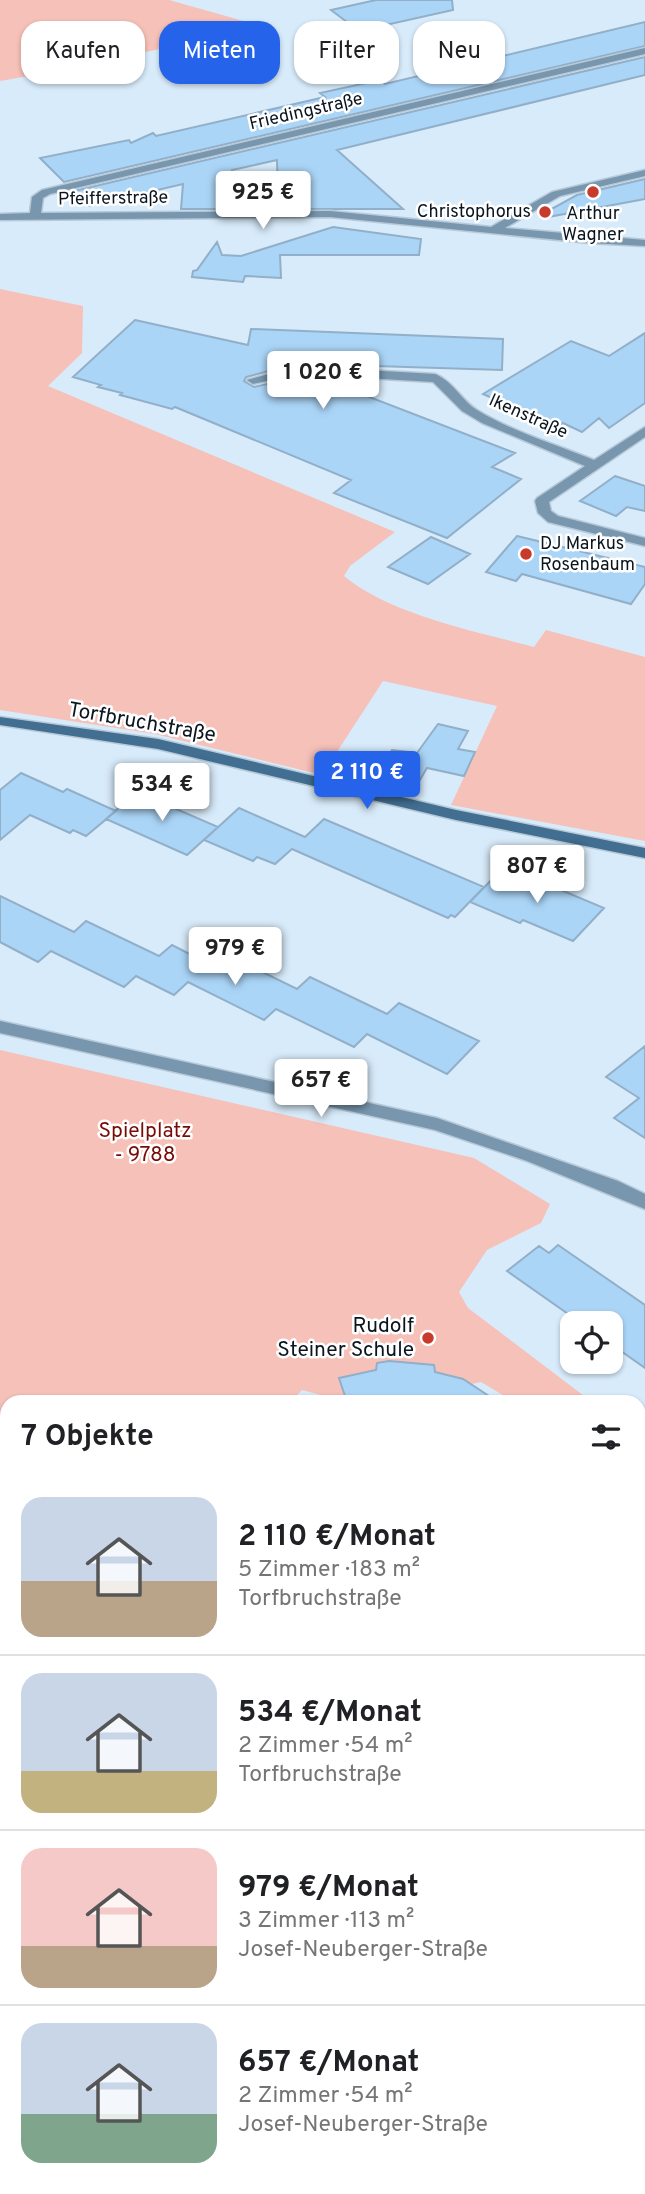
<!DOCTYPE html>
<html lang="de">
<meta charset="utf-8">
<style>
:root{--surface:#fff;--page:#f2f2f2;--text:#202124;--muted:#757577;--line:#e0e0e0;--accent:#2563eb}
body{margin:0;font-family:Overpass,sans-serif;background:var(--page);color:var(--text);height:100vh;display:flex;flex-direction:column;font-size:26px;white-space:nowrap}
*{box-sizing:border-box;margin:0}
p{font-size:23px;color:var(--muted)}
.icon{flex:none;width:38px;height:38px;fill:none;stroke:currentColor;stroke-width:2;stroke-linecap:round;stroke-linejoin:round}
.map{position:relative;flex:1;overflow:hidden}
.drawer{position:absolute;left:0px;top:1395px;width:646px;height:800px;display:flex;flex-direction:column;background:var(--surface);border-radius:21px 21px 0 0;box-shadow:0 2px 5px #0004}
.drawer>*{flex:none}
.guide{position:absolute;left:21px;top:21px;width:604px;height:63px;display:flex;gap:14px}
.controls{position:absolute;left:560px;top:1311px;display:grid;gap:14px}
.controls a{display:grid;place-items:center;width:63px;height:63px;border-radius:14px;background:var(--surface);box-shadow:0 2px 5px #0004;font-size:35px}
.price{position:absolute;translate:-50% -60px;padding:0 16px;border-radius:7px;background:#fff;color:#222;font-size:23px;line-height:46px;filter:drop-shadow(0 2px 4px #0008)}
.price::after{content:'';position:absolute;left:50%;top:42px;width:21px;height:16px;margin-left:-10px;background:inherit;clip-path:polygon(0 0,100% 0,50% 100%)}
.price.selected{background:var(--accent);color:#fff}
ul{padding:0;list-style:none}
li{display:flex;align-items:center;gap:21px;height:175px;padding:0 21px}
li+li{border-top:2px solid var(--line)}
li span{display:grid;place-items:center;flex:none;width:196px;height:140px;border-radius:21px;color:#555}
li>.icon{margin-inline-start:auto}
span .icon{width:84px;height:84px;fill:#fffc;stroke-width:1}
li b{font-size:30px}
h2{display:flex;justify-content:space-between;align-items:center;height:84px;padding:0 21px;font-size:30px}
.tag{padding:0 24px;border-radius:21px;background:var(--surface);box-shadow:0 2px 5px #0004;font-size:24px;line-height:63px}
.tag.selected{background:var(--accent);color:#fff}
.map>svg:first-child{display:block}
.built{fill:#c3e1fa}
.green{fill:#f5c1b8}
.water{fill:#e38c7e}
.building{fill:#abd5f7;stroke:#91afc8;stroke-width:2}
.lines{fill:none;stroke-linecap:round;stroke-linejoin:round}
.street-casing{stroke:#b7c9d7;stroke-width:3}
.secondary-casing{stroke:#b7c9d7;stroke-width:3}
.street{fill:#7896ae;fill-rule:evenodd}
.secondary{fill:#416e91;fill-rule:evenodd}
.poi-dot{fill:#c73a2c;stroke:#fff;stroke-width:2.5}
.labels{text-anchor:middle;dominant-baseline:central;stroke-width:5;stroke-linejoin:round;paint-order:stroke}
.far-street-label{font-size:18px;fill:#0a151e;stroke:#fff}
.far-poi-label{font-size:18px;fill:#0a151e;stroke:#fff;text-anchor:end}
.street-label{font-size:21px;fill:#0a151e;stroke:#fff}
.park-label{font-size:21px;fill:#770d06;stroke:#fff}
.poi-label{font-size:21px;fill:#0a151e;stroke:#fff;text-anchor:end}
</style>
<div class="map">
<svg width="645" height="2194" viewBox="0 0 645 2194">
<rect width="100%" height="100%" fill="#d8ebfa"/>
<path class="built" d="M639 1442 645 1447V2194H0V1955L7 1947V2188H639Z"/>
<path class="green" d="M0 0H169L261 26 75 68 0 81Z
M0 289 83 306 82 353 48 386 395 532 350 566 344 576C391 615 475 631 534 647L546 630 645 657V841L451 805 497 706 383 681 322 775 155 734 0 710Z
M0 1050 474 1158 550 1204 541 1223 487 1250 459 1292 468 1308 592 1402H507L506 1397 481 1382 471 1384 463 1379 435 1372 433 1365 389 1361 378 1363 376 1370 347 1376 340 1380 347 1402 302 1390 290 1402H7V2078L0 2084Z
M639 1435 645 1440V1567L639 1564Z
M19 2188H179L174 2194H12Z"/>
<path class="water" d="M639 1713 645 1715V1851L639 1845Z"/>
<path class="building" d="M376 0H452L453 10 359 31 331 10Z
M645 22V46L64 182 40 158 129 140 131 143 153 133 156 136 325 97 320 93 380 80 385 84Z
M645 57V75L337 150 403 209H305V203L278 204 277 160 232 170 231 209H181L183 184 89 206 74 191Z
M645 179V199L548 217 546 212 577 195Z
M333 227 421 239 419 255H280L281 278 245 276 243 282 192 277 193 271 197 270 217 242 222 255 241 256Z
M135 320 248 345 251 329 503 339 502 370 279 363 288 366 246 377 244 381 254 387 298 377 320 378 515 453 492 467 521 479 447 538 334 493 351 480 175 407 172 409 120 395 122 393 98 387 101 385 73 377Z
M645 333V403L609 428 599 418 582 432 563 423 558 427 483 394 571 341 609 356Z
M615 476 645 486V511L627 507 616 516 580 501Z
M517 536 645 567V584L631 604 522 574 516 581 486 572Z
M431 537 470 554 428 584 388 567Z
M438 724 468 731 458 749 475 752 464 776 427 768 418 783 378 773 392 750 417 753Z
M21 773 63 792 67 789 116 811 86 836 73 830 70 833 30 815 0 840V790Z
M137 792 218 827 187 855 106 819Z
M239 808 305 837 324 819 484 887 455 917 451 915 448 918 292 849 275 864 257 857 253 861 204 840Z
M502 869 552 890 554 887 604 908 573 941 523 920 520 923 470 902Z
M0 896 74 932 86 921 159 956 172 945 209 964 222 952 297 989 310 977 387 1014 399 1003 479 1041 447 1074 367 1034 354 1047 276 1009 264 1020 188 982 174 995 136 976 124 987 51 951 38 962 0 942Z
M645 1046V1138L614 1118 639 1098 606 1077Z
M558 1245 645 1305V1368L611 1344V1323H581L507 1271 539 1246 549 1253Z
M389 1361 434 1365 435 1372 463 1379 498 1402H347L339 1378 376 1370 377 1363Z"/>
<g class="lines">
<g class="street-casing">
<path id="street" d="M645 48V54L50 194 43 198 41 213 330 211 491 227 552 192 645 170V176L560 196 505 228 645 240V246L589 243 330 217 0 220V214L30 213 32 197 42 190Z
M298 366 435 374C454 382 461 400 477 410 513 432 555 444 594 460L645 427V437L549 502 551 511 558 516 645 538V546L548 522 538 513 535 501 537 498 585 466 482 423 462 411 433 382 298 374 253 384 247 380Z
M0 1021 437 1118 618 1181 645 1194V1209L527 1161 435 1130 0 1033Z"/>
</g>
<g class="secondary-casing">
<path id="secondary" d="M0 717 158 739 456 810 645 848V858L456 820 158 749 0 725Z"/>
</g>
<use href="#street" class="street"/>
<use href="#secondary" class="secondary"/>
</g>
<g class="poi-dot">
<circle cx="593" cy="192" r="7"/>
<circle cx="545" cy="212" r="7"/>
<circle cx="526" cy="554" r="7"/>
<circle cx="428" cy="1338" r="7"/>
</g>
<g class="labels">
<g class="far-street-label">
<text transform="translate(306 112) rotate(-13)">Friedingstraße</text>
<text transform="translate(113 199) rotate(-1)">Pfeifferstraße</text>
<text transform="translate(528 417) rotate(24)">Ikenstraße</text>
</g>
<g class="far-poi-label">
<text x="531" y="212">Christophorus</text>
<text x="593" y="214" text-anchor="middle">Arthur<tspan x="593" dy="21">Wagner</tspan></text>
<text x="540" y="544" text-anchor="start">DJ Markus<tspan x="540" dy="21">Rosenbaum</tspan></text>
</g>
<g class="street-label">
<text transform="translate(142 723) rotate(10)">Torfbruchstraße</text>
</g>
<g class="park-label">
<text x="145" y="1131">Spielplatz<tspan x="145" dy="24">- 9788</tspan></text>
</g>
<g class="poi-label">
<text x="414" y="1326">Rudolf<tspan x="414" dy="24">Steiner Schule</tspan></text>
</g>
</g>
</svg>
<div class="controls">
<a><svg class="icon" aria-label="locate" viewBox="0 0 24 24"><circle cx="12" cy="12" r="6"/><path d="M12 2v4M12 18v4M2 12h4M18 12h4"/></svg></a>
</div>
<b class="price" style="left:263px;top:231px">925 €</b>
<b class="price" style="left:323px;top:411px">1 020 €</b>
<b class="price selected" style="left:367px;top:811px">2 110 €</b>
<b class="price" style="left:162px;top:823px">534 €</b>
<b class="price" style="left:537px;top:905px">807 €</b>
<b class="price" style="left:235px;top:987px">979 €</b>
<b class="price" style="left:321px;top:1119px">657 €</b>
<div class="guide">
<a class="tag">Kaufen</a>
<a class="tag selected">Mieten</a>
<a class="tag">Filter</a>
<a class="tag">Neu</a>
</div>
<section class="drawer">
<h2>7 Objekte<svg class="icon" aria-label="filters" viewBox="0 0 24 24"><path d="M4 7h16M4 17h16"/><circle cx="9" cy="7" r="2"/><circle cx="15" cy="17" r="2"/></svg></h2>
<ul>
<li><span style="background:linear-gradient(#c9d6e8 60%,#b9a48a 0)"><svg class="icon" aria-label="home" viewBox="0 0 24 24"><path d="M3 11l9-7 9 7M6 9v11h12V9"/></svg></span><div><b>2 110 €/Monat</b><p>5 Zimmer · 183 m²</p><p>Torfbruchstraße</p></div></li>
<li><span style="background:linear-gradient(#c9d6e8 70%,#c2b280 0)"><svg class="icon" aria-label="home" viewBox="0 0 24 24"><path d="M3 11l9-7 9 7M6 9v11h12V9"/></svg></span><div><b>534 €/Monat</b><p>2 Zimmer · 54 m²</p><p>Torfbruchstraße</p></div></li>
<li><span style="background:linear-gradient(#f6c9c9 70%,#b9a48a 0)"><svg class="icon" aria-label="home" viewBox="0 0 24 24"><path d="M3 11l9-7 9 7M6 9v11h12V9"/></svg></span><div><b>979 €/Monat</b><p>3 Zimmer · 113 m²</p><p>Josef-Neuberger-Straße</p></div></li>
<li><span style="background:linear-gradient(#c9d6e8 65%,#7fa58c 0)"><svg class="icon" aria-label="home" viewBox="0 0 24 24"><path d="M3 11l9-7 9 7M6 9v11h12V9"/></svg></span><div><b>657 €/Monat</b><p>2 Zimmer · 54 m²</p><p>Josef-Neuberger-Straße</p></div></li>
</ul>
</section>
</div>
